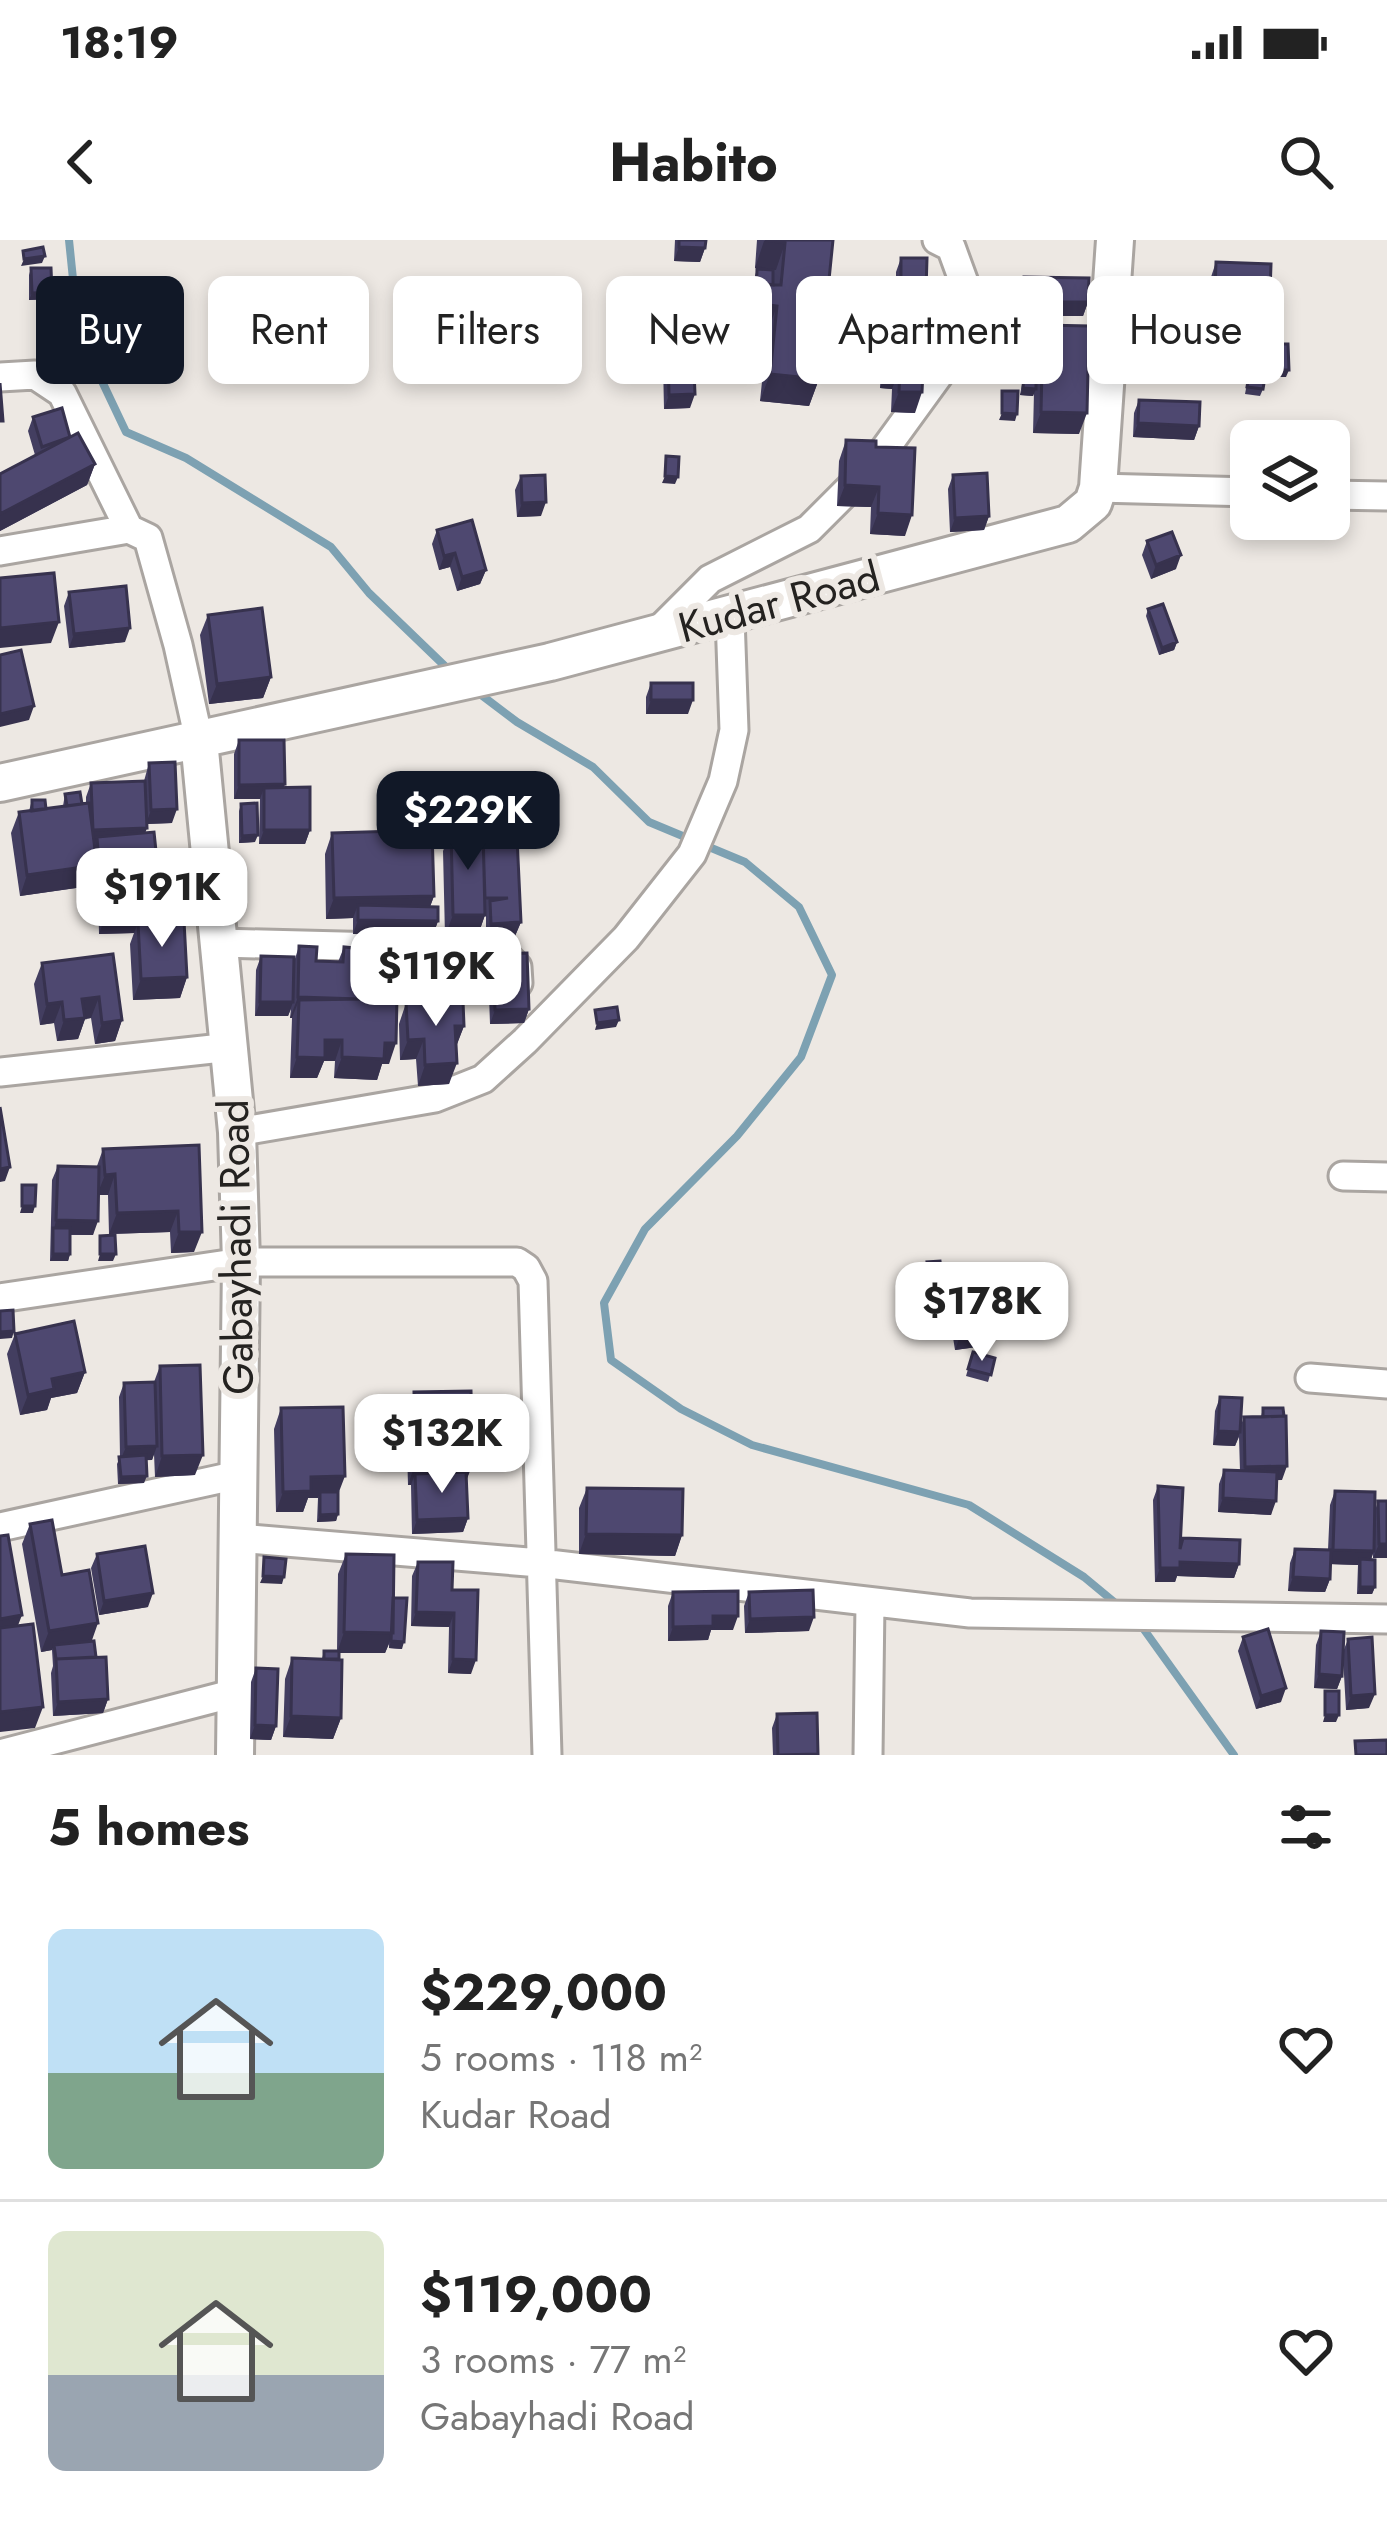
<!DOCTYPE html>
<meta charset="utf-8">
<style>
:root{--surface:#fff;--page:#f2f2f2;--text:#222;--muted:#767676;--line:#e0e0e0;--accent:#111827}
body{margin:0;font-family:Jost,sans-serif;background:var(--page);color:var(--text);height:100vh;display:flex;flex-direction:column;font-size:45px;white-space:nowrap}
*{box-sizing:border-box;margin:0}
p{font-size:39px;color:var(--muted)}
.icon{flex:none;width:66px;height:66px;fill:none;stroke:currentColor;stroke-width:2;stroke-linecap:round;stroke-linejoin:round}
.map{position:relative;height:1515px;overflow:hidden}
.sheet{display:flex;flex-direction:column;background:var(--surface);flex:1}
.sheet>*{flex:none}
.top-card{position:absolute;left:36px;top:36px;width:1317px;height:108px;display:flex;gap:24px}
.tools{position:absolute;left:1230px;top:180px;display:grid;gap:24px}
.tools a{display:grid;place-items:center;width:120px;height:120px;border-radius:18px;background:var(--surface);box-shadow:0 6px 18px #0003;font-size:60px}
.price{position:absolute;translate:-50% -102px;padding:0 27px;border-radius:24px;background:#fff;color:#222;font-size:39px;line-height:78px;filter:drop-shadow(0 3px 6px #0008)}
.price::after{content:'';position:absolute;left:50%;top:72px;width:36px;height:27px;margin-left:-18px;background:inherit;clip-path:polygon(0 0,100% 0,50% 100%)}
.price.on{background:var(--accent);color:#fff}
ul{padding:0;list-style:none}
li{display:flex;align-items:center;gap:36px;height:300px;padding:0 48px}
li+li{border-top:3px solid var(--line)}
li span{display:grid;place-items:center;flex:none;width:336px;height:240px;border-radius:18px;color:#555}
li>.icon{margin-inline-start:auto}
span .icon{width:144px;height:144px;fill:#fffc;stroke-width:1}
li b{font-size:51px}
h2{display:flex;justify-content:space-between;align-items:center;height:144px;padding:0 48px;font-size:51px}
.pill{padding:0 42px;border-radius:18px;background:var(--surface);box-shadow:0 6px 18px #0003;font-size:42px;line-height:108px}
.pill.on{background:var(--accent);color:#fff}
.status{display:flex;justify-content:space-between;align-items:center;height:84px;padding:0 60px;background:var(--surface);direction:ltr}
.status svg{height:33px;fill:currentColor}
header{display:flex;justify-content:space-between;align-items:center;height:156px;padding:0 48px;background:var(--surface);font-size:54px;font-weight:700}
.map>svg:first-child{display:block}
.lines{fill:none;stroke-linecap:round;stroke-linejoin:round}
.stream{stroke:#7da1b2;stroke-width:8}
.minor-casing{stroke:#aaa5a1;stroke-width:33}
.tertiary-casing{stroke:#aaa5a1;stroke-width:42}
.minor{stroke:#fff;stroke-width:27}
.tertiary{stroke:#fff;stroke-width:36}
.wall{fill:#433e60}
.shaded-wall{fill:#37324e}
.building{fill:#4e4870;stroke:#37324e;stroke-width:3}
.labels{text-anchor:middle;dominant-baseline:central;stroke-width:12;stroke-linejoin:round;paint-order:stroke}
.street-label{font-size:42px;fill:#242220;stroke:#ede8e3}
</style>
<div class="status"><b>18:19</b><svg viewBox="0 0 49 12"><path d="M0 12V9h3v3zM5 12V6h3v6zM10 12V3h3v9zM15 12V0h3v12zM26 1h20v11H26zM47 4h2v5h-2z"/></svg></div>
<header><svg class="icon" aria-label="back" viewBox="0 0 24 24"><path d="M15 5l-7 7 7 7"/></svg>Habito<svg class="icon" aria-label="search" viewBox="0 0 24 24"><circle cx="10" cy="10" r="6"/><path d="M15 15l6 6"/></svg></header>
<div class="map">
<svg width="1387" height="1515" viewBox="0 0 1387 1515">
<rect width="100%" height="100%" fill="#ede8e3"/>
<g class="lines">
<path class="stream" d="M69 0 77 78 99 135 126 192 186 218 331 307 369 353 450 431
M476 451 517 482 593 527 649 582 745 622 799 667 832 735 801 817 737 896 645 989 604 1063 611 1120 681 1169 752 1205 969 1265 1084 1337 1119 1366
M1140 1384 1234 1515"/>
<g class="minor-casing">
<path id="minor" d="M0 137 35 135 62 153 129 289
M1098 248 1251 252
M1329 255 1387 256
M0 311 129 289 148 298 178 405 199 500
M655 394 710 339 809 289 874 224 959 107 970 59 951 7 937 0
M220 703 500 710 517 727 518 743
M0 832 231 807
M237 892 435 858 483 839 525 801 626 698 692 614 723 541 734 490 730 377
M1343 936 1387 937
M0 1058 241 1022H517L526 1028 533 1041 547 1515
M1310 1138 1387 1144
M0 1287 238 1235
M237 1298 540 1323 970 1373 1387 1379
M0 1514 235 1453
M868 1515 870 1363"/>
</g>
<g class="tertiary-casing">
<path id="tertiary" d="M199 500 237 892 241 1022 235 1515
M0 543 550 422 1068 284 1093 263 1098 248 1115 0"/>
</g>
<use href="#minor" class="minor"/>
<use href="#tertiary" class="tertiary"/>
</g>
<path class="wall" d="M675 0H706L705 8 700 22 674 21Z
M757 0H833L819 139 809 166 760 161 767 93 751 91 755 36 757 29H765L755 28Z
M901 18 921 64H896V32Z
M1216 22 1261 101 1207 99 1209 43Z
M31 28 49 59 29 60V35Z
M1024 37 1088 62 1083 76H1019V51Z
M890 66 915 173 891 172 892 149 880 148 883 87Z
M1043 85 1079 194 1033 193 1034 152 1033 156 1020 155 1024 134 1035 135V106Z
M668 109 690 168 664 169 663 123Z
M636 114 660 121 653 144 629 137Z
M1252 117 1263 149 1260 156 1245 154Z
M1139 160 1199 186 1194 200 1133 197 1134 173Z
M33 177 70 197 95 224 87 245 0 291V234L35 215 28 191Z
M846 200 876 207 905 296 870 294 871 267 837 266 839 221Z
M953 235 989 276 984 290 950 292 948 249Z
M521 236 541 276 517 277 515 250Z
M437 290 486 330 480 344 457 351 450 327 439 330 432 304Z
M1147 301 1176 329 1151 339 1142 315Z
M69 352 125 402 69 408 64 366Z
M1148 369 1177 402 1174 410 1159 415 1146 376Z
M208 375 271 437 263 458 209 464 200 395Z
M651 443 688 474H646V457Z
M239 500 285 544 283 548 310 590 305 604H259L260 559H234V514Z
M149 523 172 583 146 584 145 593 156 611 155 613 174 659 162 657 161 682 187 737 180 758 133 760 130 704 134 693 99 694 98 651 95 652 94 634 90 646 20 656 11 593 19 572 29 571 32 560 46 569 63 566 65 554 82 564 86 563V557L91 543 144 541Z
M241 564 255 602 239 603V571Z
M451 591 483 598 521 682 515 696 486 698V672L478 695 445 696 443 611Z
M332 593 434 656 430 667 438 681 433 695 353 694V678L326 679 325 614Z
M299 706 316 721 338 722 344 707 398 712 389 824H382L377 840 334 838 335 821H324L317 838H290L292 778H290L291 769 288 776H255L256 730 261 716 294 722Z
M113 714 122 780 115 801 95 804 91 778 85 779 78 799 57 801 54 783 40 785 34 744 42 723Z
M493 714 529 769 524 783 490 784 488 728Z
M406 763 464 786 456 806 449 844 418 846 416 819 400 820 399 784Z
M199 905 194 1012 171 1013 170 992 109 994 108 955H99L93 995H70V1014L68 1021H50L52 940 58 926H97L103 909Z
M927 1022 943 1046 940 1053 927 1055 924 1029Z
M956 1071 989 1092 984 1106 955 1110 951 1085Z
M15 1094 85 1132 77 1153 51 1158 47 1170 20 1175 7 1114Z
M973 1112 995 1118 988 1142 966 1136Z
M160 1126 195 1235 155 1237 154 1214 152 1220H146L144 1243 118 1244 117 1224 120 1217 119 1157 124 1143 154 1142Z
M414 1152 473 1223 466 1240 468 1278 463 1292 412 1294 411 1245H408L406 1173Z
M1220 1157 1241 1185 1244 1177H1261L1263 1168 1282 1240H1277L1271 1275 1218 1272 1219 1244 1224 1230 1240 1231 1239 1197 1235 1206 1213 1205 1215 1171Z
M281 1168 338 1255V1274L336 1281 317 1282 318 1258H308L303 1272H276L274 1189Z
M1158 1246 1180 1304 1239 1324 1234 1338 1177 1336 1175 1342H1155L1153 1260Z
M587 1248 682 1295 675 1316 579 1314V1268Z
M1335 1251 1375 1271 1378 1261 1387 1318H1373V1312L1371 1320 1375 1347 1372 1354H1357L1358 1325 1330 1324V1339L1325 1352 1288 1351 1290 1323 1295 1309 1328 1310 1330 1265Z
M30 1284 62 1335 91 1401 108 1459 103 1473 53 1476 51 1433 53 1426 52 1410 41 1412 22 1304Z
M97 1314 148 1367 99 1375 91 1328Z
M346 1314 393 1358 402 1409 389 1408V1404L385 1413H339L341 1478 333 1499 283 1497 285 1439 292 1418 322 1419 324 1411H337L338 1334Z
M418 1322 452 1350 471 1434 448 1433 449 1387 411 1386 412 1336Z
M673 1352 733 1390H711L708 1400 668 1401V1366Z
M749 1352 809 1391 745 1393 744 1366Z
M1321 1391 1343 1412 1348 1399 1369 1468 1346 1470 1343 1417 1342 1436 1337 1449 1314 1448 1316 1405Z
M1243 1397 1281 1462 1256 1469 1238 1411Z
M256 1428 276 1486 271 1500 250 1499 251 1442Z
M777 1474 818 1514V1515H773L772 1488Z"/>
<path class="shaded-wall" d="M764 1 785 3 776 30 755 28Z
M679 7 705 8 700 22 674 21Z
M45 16 42 23 21 26 24 19Z
M901 50H926L921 64H896Z
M52 52 49 59 29 60 32 53Z
M761 62 777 66 767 93 751 91Z
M1024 62H1088L1083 76H1019Z
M1214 79 1269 81 1261 101 1207 99Z
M888 127 900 128 892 149 880 148Z
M1277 130H1289L1286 137H1274Z
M770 134 819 139 809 166 760 161Z
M1023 148 1036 149 1033 156 1020 155Z
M899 152H922L915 173 891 172Z
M695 154 690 168 664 169 669 155Z
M1041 172 1087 173 1079 194 1033 193Z
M1002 173 1017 174 1015 181 999 180Z
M1138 183 1199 186 1194 200 1133 197Z
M95 224 87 245 0 291V274Z
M665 236 678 237 675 244 662 243Z
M845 245 879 247 871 267 837 266Z
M546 262 541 276 517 277 522 263Z
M878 273 912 275 905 296 870 294Z
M989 276 984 290 950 292 955 278Z
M455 313 450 327 439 330 444 316Z
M1181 315 1176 329 1151 339 1156 325Z
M486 330 480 344 457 351 462 337Z
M59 382 51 403 0 408V388Z
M130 388 125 402 69 408 74 394Z
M1177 402 1174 410 1159 415 1162 408Z
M271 437 263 458 209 464 217 444Z
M651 460H693L688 474H646Z
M34 466 29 480 0 487V474Z
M285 544 280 558 264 548 260 559H234L239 545Z
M177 569 172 583 146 584 151 570Z
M147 588 142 602 97 597 95 604 93 590Z
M264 590H310L305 604H259Z
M258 595 255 602 239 603 242 596Z
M156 611 151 625V613L147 625 138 626 143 612Z
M97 625 90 646 20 656 27 635Z
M145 634 140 648 102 640 98 651 95 652 100 638Z
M148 641 179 645 174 659 143 655Z
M434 656 426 677 358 665 353 678 326 679 334 658Z
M453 675H485L478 695 445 696Z
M163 678 158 692 138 683 134 693 99 694 104 680Z
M358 680 438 681 433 695 353 694Z
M521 682 515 696 486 698 491 684Z
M187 737 180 758 133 760 141 739Z
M99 757 91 778 85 779 78 799 57 801 64 780 82 759Z
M298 757 360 759 299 760 292 778H290Z
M62 762 54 783 40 785 47 764Z
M260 762H293L288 776H255Z
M529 769 524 783 490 784 495 770Z
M122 780 115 801 95 804 102 783Z
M619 780 616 787 595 790 597 783Z
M455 786H464L456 807Z
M424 799 416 819 400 820 408 800Z
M325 800H342L335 821H324L317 838H290L297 817Z
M385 803H396L389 824H382L377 840 334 838 342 817Z
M457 823 449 844 418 846 425 825Z
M10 927 5 941 0 942V929Z
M115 934 108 955H97L105 935Z
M22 966H35L33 973H20Z
M178 971 170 992 109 994 117 973Z
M56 980 98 981 93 995 53 994Z
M179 992H202L194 1012 171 1013Z
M53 1014H70L68 1021H50Z
M100 1014H116L113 1021H98Z
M943 1046 940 1053 927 1055 930 1048Z
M14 1091 12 1098 0 1099V1092Z
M989 1092 984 1106 955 1110 960 1096Z
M85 1132 77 1153 51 1158 47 1170 20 1175 28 1155 52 1139Z
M1218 1191 1240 1192 1235 1206 1213 1205Z
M157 1206 152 1220 120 1221 126 1207Z
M203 1215 195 1235 155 1237 162 1216Z
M473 1223 465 1244 415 1234 411 1245H408L415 1224Z
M1287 1226 1282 1240 1240 1241 1245 1227Z
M147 1236 144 1243 118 1244 121 1237Z
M345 1236 337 1257 320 1252 318 1258H308L303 1272H276L283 1252 311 1237Z
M1223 1258 1276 1261 1271 1275 1218 1272Z
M338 1274 336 1281 317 1282 320 1275Z
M468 1278 463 1292 412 1294 417 1280Z
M586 1294 682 1295 675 1316 579 1314Z
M1379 1304H1387V1318H1373Z
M1333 1310 1374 1311 1369 1325 1360 1319 1358 1325 1328 1324Z
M1180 1322 1239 1324 1234 1338 1177 1336 1175 1342H1155L1160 1328Z
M263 1336 284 1337 282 1344 260 1343Z
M1293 1337 1330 1339 1325 1352 1288 1351Z
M1360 1347H1375L1372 1354H1357Z
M153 1353 148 1367 99 1375 104 1361Z
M416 1372 454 1373 449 1387 411 1386Z
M22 1375 14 1396 0 1398V1379Z
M713 1376H738L733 1390H711L708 1400 668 1401 673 1387Z
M814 1377 809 1391 745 1393 750 1379Z
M98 1383 91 1403 54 1405 52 1410 41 1412 49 1391Z
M344 1392 393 1393 385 1413H337Z
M391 1401 404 1402 402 1409 389 1408Z
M453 1419 476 1420 471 1434 448 1433Z
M1319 1434 1342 1436 1337 1449 1314 1448Z
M1286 1448 1281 1462 1256 1469 1261 1456Z
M1375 1454 1369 1468 1346 1470 1351 1456Z
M108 1459 103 1473 53 1476 58 1462Z
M43 1467 35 1488 0 1492V1472Z
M1325 1475H1339L1336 1482H1323Z
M291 1476 341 1478 333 1499 283 1497Z
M255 1485 276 1486 271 1500 250 1499Z"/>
<path class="building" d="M679 0H706L705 8 679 7Z
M765 0H833L819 139 770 134 777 66 761 64 763 44 781 45 785 3Z
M43 7 45 16 24 19 23 11Z
M901 18H927L926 50H901Z
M1216 22 1271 24 1269 81 1214 79Z
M31 28H51L52 52 32 53Z
M757 29 773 30V45L763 44 756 62Z
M1024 37 1089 38 1088 62H1024Z
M890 66 926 67 922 152H899L900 128 888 127Z
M1043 85 1089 86 1087 173 1041 172Z
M1277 104H1288L1289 130H1277Z
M693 107 695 154 669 155 668 109Z
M636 114 660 121 656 137 632 130Z
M1252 117 1268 119 1263 149 1247 147Z
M1024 134 1036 135V149L1023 148Z
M0 143 3 181H0Z
M1002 151H1018L1017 174 1002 173Z
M1139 160 1200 162 1199 186 1138 183Z
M62 168 70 197 42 207 33 177Z
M78 193 95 224 0 274V234Z
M846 200 876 201V207L915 208 912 275 878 273 879 247 845 245Z
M666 216 679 217 678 237 665 236Z
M987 233 989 276 955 278 953 235Z
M545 235 546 262 522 263 521 236Z
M472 280 486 330 462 337 455 313 444 316 437 290Z
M1172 292 1181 315 1156 325 1147 301Z
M54 333 59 382 0 388V338Z
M126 346 130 388 74 394 69 352Z
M1163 364 1177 402 1162 408 1148 369Z
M262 368 271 437 217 444 208 375Z
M21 410 34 466 0 474V415Z
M651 443H693V460H651Z
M239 500H284L285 544 239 545Z
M175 522 177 569 151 570 149 523Z
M145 541 147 588 93 590 91 543Z
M310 547V590H264V548Z
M80 552 82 564 67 566 65 554Z
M32 560H45L46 569 32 571Z
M89 563 97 625 27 635 19 572Z
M257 563 258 595 242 596 241 564Z
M432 590 434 656 334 658 332 593Z
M483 590 485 675H453L451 591Z
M154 592 156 611 143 612 145 634 100 638 97 597Z
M517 597 521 682 491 684 490 661 508 658H485L483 598Z
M151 613 182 616 179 645 148 641Z
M148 638V647H162L163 678 104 680 102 640Z
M358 665 438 667V681L358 680Z
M184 681 187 737 141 739 138 683Z
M299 706 317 707 316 721 343 722 344 707 398 712 396 803H385L384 819 342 817V800H325V818L297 817 299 760 367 759H363V740L360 759 298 757Z
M527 713 529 769 495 770 493 714Z
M113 714 122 780 102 783 99 757 82 759 85 778 64 780 62 762 47 764 42 723Z
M261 716 294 717 293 762H260Z
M463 761 464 786H455L457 823 425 825 424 799 408 800 406 763Z
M617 767 619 780 597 783 595 770Z
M0 867 10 927 0 929Z
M199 905 202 992H179L178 971 117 973 115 934 105 935 103 909Z
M58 926 99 927 98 981 56 980Z
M22 945H36L35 966H22Z
M53 988H70V1014H53Z
M115 995 116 1014H100V996Z
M940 1021 943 1046 930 1048 927 1022Z
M986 1066 989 1092 960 1096 956 1071Z
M13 1070 14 1091 0 1092V1071Z
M74 1081 85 1132 52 1139 54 1149 28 1155 15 1094Z
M973 1112 995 1118 991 1135 968 1129Z
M200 1125 203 1215 162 1216 160 1126Z
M155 1142 157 1206 126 1207 124 1143Z
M471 1151 473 1223 415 1224 414 1152Z
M1220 1157 1242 1158 1240 1192 1218 1191Z
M343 1167 345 1236 311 1237V1251L283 1252 281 1168Z
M1263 1168H1283L1284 1176 1263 1177Z
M1286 1176 1287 1226 1245 1227 1244 1177Z
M146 1215 147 1236 121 1237 119 1217Z
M1224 1230 1277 1232 1276 1261 1223 1258Z
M466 1232 468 1278 417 1280 415 1234Z
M1158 1246 1183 1248 1180 1309 1183 1298 1240 1300 1239 1324 1180 1322V1328H1160Z
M587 1248 683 1249 682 1295 586 1294Z
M1335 1251 1375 1252 1374 1311 1333 1310Z
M320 1252H338V1274L320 1275Z
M1378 1261H1387V1304H1379Z
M52 1280 62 1335 89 1330 98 1383 49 1391 30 1284Z
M8 1295 22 1375 0 1379V1296Z
M145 1306 153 1353 104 1361 97 1314Z
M1295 1309 1331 1310 1330 1339 1293 1337Z
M346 1314 394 1315 393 1393 344 1392Z
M264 1317 286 1319 284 1337 263 1336Z
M1360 1319 1375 1320V1347H1360Z
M418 1322H453L452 1350H478L476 1420 453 1419 454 1373 416 1372Z
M813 1350 814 1377 750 1379 749 1352Z
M738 1351V1376H713V1386L673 1387V1352Z
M393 1358H407L404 1402 391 1401Z
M33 1384 43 1467 0 1472V1388Z
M1268 1389 1286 1448 1261 1456 1243 1397Z
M1321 1391 1344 1392 1342 1436 1319 1434Z
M1372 1397 1375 1454 1351 1456 1348 1399Z
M94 1401 96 1417 56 1419 54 1405Z
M324 1411H339V1419H324Z
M106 1417 108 1459 58 1462 56 1419Z
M292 1418 342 1420 341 1478 291 1476Z
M256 1428 278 1429 276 1486 255 1485Z
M1325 1451H1339V1475H1325Z
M817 1473 818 1514 778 1515 777 1474Z
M1387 1500V1515H1356L1355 1501Z"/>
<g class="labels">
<g class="street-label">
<text transform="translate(779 362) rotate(-15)">Kudar Road</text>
<text transform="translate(236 1007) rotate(-91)">Gabayhadi Road</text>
</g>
</g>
</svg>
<div class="tools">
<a><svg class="icon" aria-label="layers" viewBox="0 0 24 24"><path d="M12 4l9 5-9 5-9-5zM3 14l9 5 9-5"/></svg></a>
</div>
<b class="price on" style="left:468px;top:633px">$229K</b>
<b class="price" style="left:162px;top:710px">$191K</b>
<b class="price" style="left:436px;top:789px">$119K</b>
<b class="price" style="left:982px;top:1124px">$178K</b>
<b class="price" style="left:442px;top:1256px">$132K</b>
<div class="top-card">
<a class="pill on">Buy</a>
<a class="pill">Rent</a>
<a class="pill">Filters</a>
<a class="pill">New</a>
<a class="pill">Apartment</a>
<a class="pill">House</a>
</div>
</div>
<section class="sheet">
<h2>5 homes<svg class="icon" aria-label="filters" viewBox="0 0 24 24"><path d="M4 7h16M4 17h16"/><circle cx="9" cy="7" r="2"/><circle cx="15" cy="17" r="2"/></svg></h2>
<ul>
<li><span style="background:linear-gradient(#bfe0f5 60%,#7fa58c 0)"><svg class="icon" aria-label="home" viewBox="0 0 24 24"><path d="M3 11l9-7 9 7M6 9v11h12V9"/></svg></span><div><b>$229,000</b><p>5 rooms · 118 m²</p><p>Kudar Road</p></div><svg class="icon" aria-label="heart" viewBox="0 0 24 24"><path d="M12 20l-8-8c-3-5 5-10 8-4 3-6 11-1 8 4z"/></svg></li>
<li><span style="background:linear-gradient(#dfe7d0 60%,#9aa5b1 0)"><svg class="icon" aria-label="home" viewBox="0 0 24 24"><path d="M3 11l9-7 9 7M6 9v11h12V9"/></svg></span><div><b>$119,000</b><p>3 rooms · 77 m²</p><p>Gabayhadi Road</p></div><svg class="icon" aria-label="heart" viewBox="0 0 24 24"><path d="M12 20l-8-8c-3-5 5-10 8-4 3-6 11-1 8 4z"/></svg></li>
</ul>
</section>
